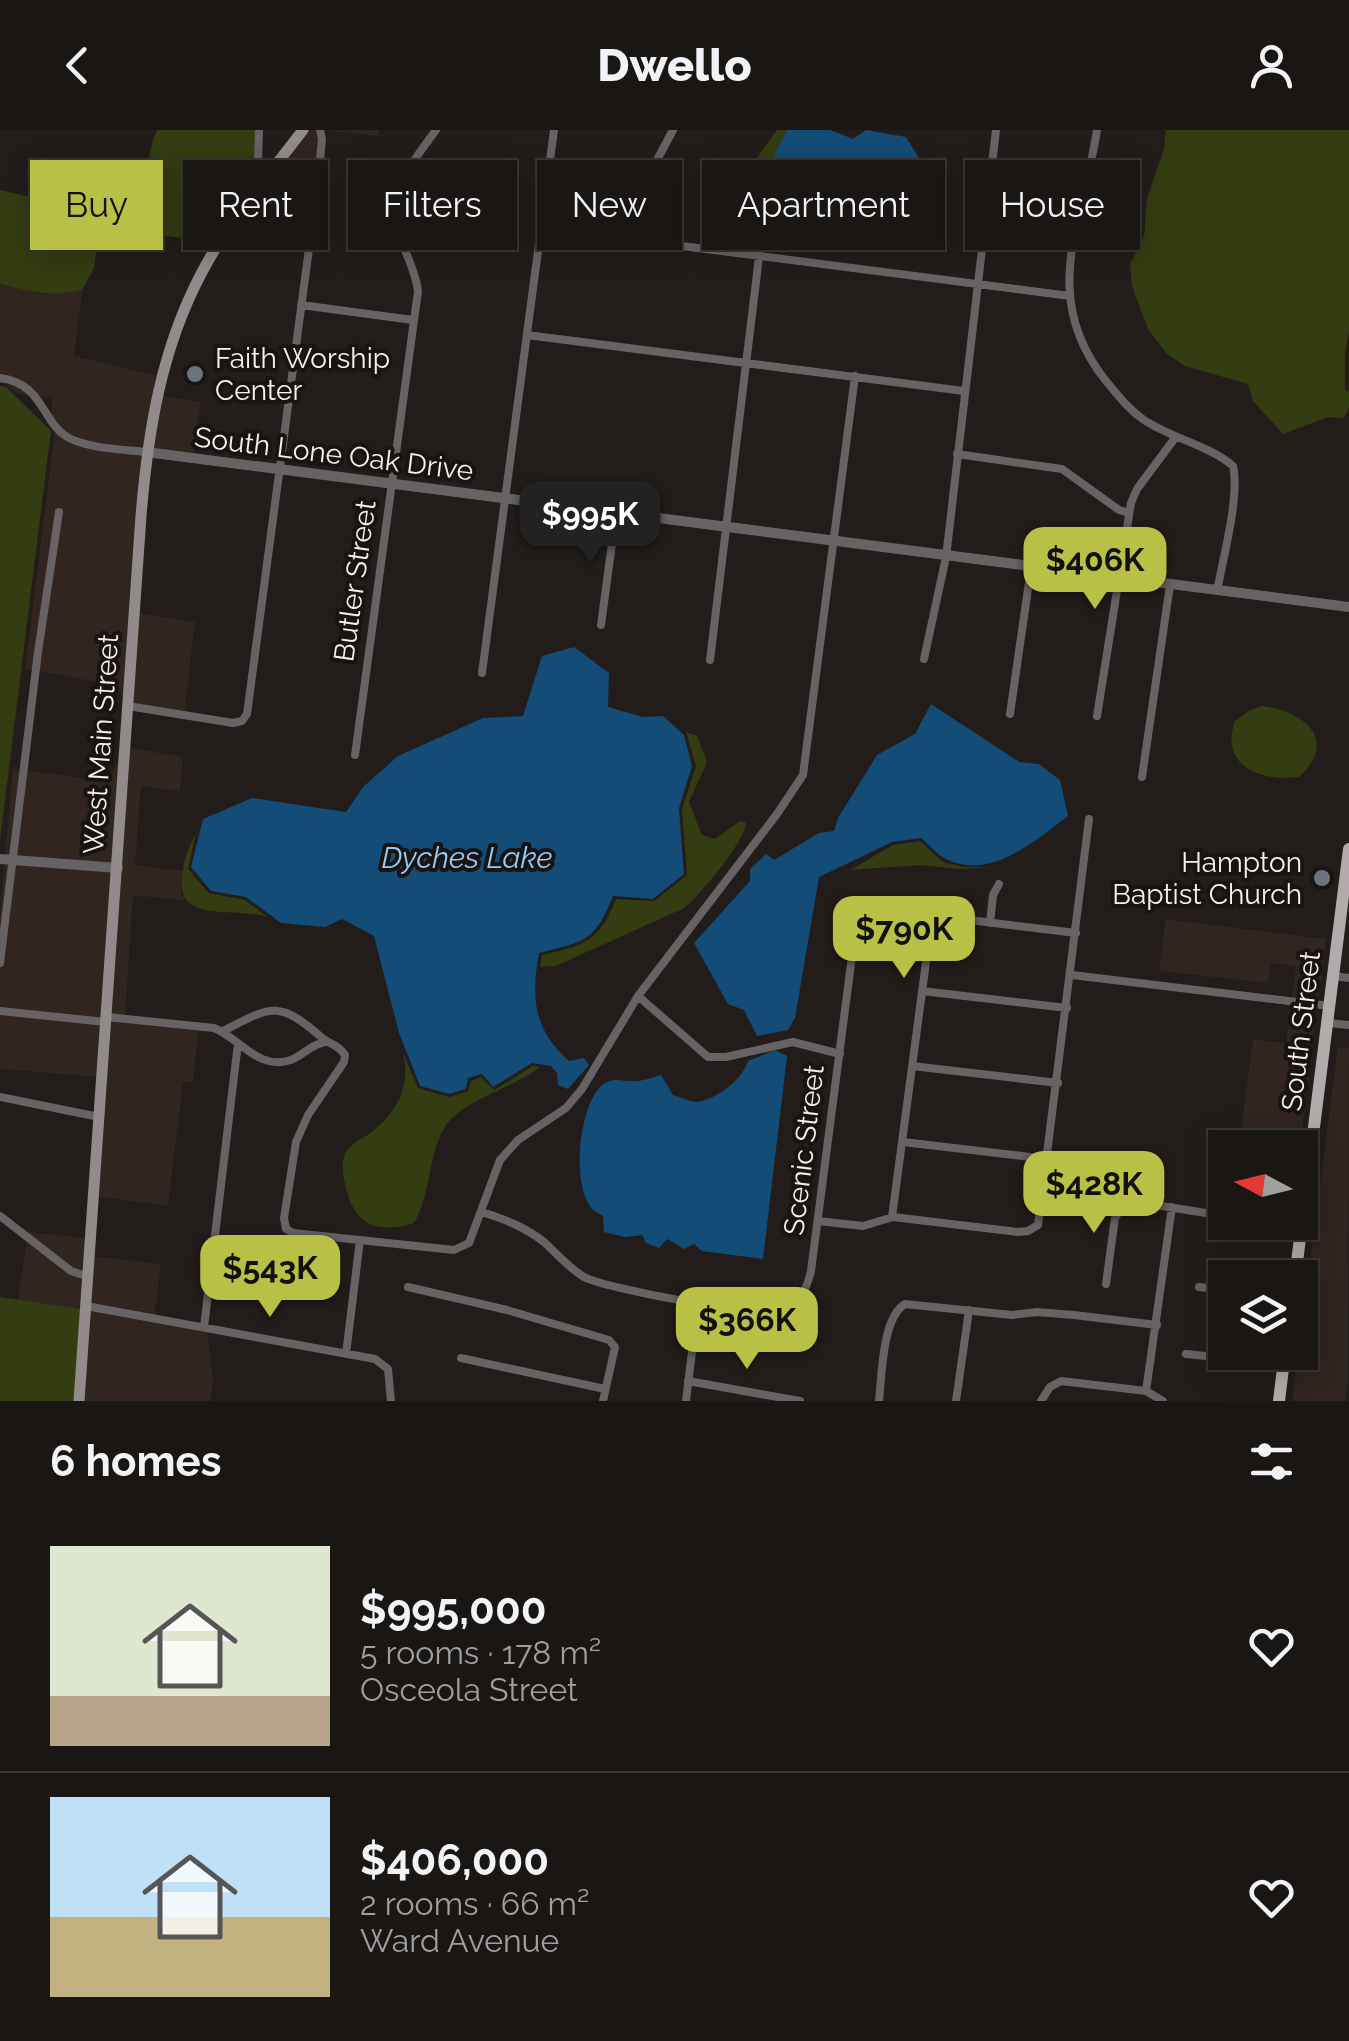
<!DOCTYPE html>
<meta charset="utf-8">
<style>
:root{--surface:#1a1614;--page:#272322;--text:#f1f3f6;--muted:#9f9fa0;--line:#383534;--accent:#b9c046}
body{margin:0;font-family:Raleway,sans-serif;background:var(--page);color:var(--text);height:100vh;display:flex;flex-direction:column;font-size:38px;white-space:nowrap}
*{box-sizing:border-box;margin:0}
p{font-size:32px;color:var(--muted)}
.icon{flex:none;width:55px;height:55px;fill:none;stroke:currentColor;stroke-width:2;stroke-linecap:round;stroke-linejoin:round}
.map{position:relative;height:1271px;overflow:hidden}
.details{display:flex;flex-direction:column;background:var(--surface);flex:1}
.details>*{flex:none}
.guide{position:absolute;left:30px;top:30px;width:1290px;height:90px;display:flex;gap:20px}
.needle{width:65px;rotate:277deg}
.tools{position:absolute;left:1208px;top:1000px;display:grid;gap:20px}
.tools a{display:grid;place-items:center;width:110px;height:110px;border-radius:0px;background:var(--surface);box-shadow:0 5px 25px #0003,0 0 0 2px var(--line);font-size:50px}
.price{position:absolute;translate:-50% -85px;padding:0 22px;border-radius:20px;background:var(--accent);color:#111;font-size:32px;line-height:65px;filter:drop-shadow(0 2px 5px #0008)}
.price::after{content:'';position:absolute;left:50%;top:60px;width:30px;height:22px;margin-left:-15px;background:inherit;clip-path:polygon(0 0,100% 0,50% 100%)}
.price.selected{background:#222;color:#fff}
ul{padding:0;list-style:none}
li{display:flex;align-items:center;gap:30px;height:250px;padding:0 50px}
li+li{border-top:2px solid var(--line)}
li span{display:grid;place-items:center;flex:none;width:280px;height:200px;border-radius:0px;color:#555}
li>.icon{margin-inline-start:auto}
span .icon{width:120px;height:120px;fill:#fffc;stroke-width:1}
li b{font-size:42px}
h2{display:flex;justify-content:space-between;align-items:center;height:120px;padding:0 50px;font-size:42px}
.chip{padding:0 35px;border-radius:0px;background:var(--surface);box-shadow:0 5px 25px #0003,0 0 0 2px var(--line);font-size:35px;line-height:90px}
.chip.selected{background:var(--accent);color:#111}
header{display:flex;justify-content:space-between;align-items:center;height:130px;padding:0 50px;background:var(--surface);font-size:45px;font-weight:800}
.map>svg:first-child{display:block}
.built{fill:#30251f}
.green{fill:#343c11}
.water{fill:#124c77}
.lines{fill:none;stroke-linecap:round;stroke-linejoin:round}
.minor{stroke:#676364;stroke-width:8}
.tertiary{stroke:#676364;stroke-width:10}
.secondary{stroke:#918b8c;stroke-width:11}
.primary{stroke:#b2aaab;stroke-width:12}
.worship-dot{fill:#6b7280;stroke:#191411;stroke-width:4}
.labels{text-anchor:middle;dominant-baseline:central;stroke-width:8;stroke-linejoin:round;paint-order:stroke}
.poi-label{font-size:28px;fill:#f5f1ef;stroke:#191411;text-anchor:start}
.street-label{font-size:28px;fill:#f5f1ef;stroke:#191411}
.water-label{font-size:30px;font-style:italic;fill:#94caf9;stroke:#191411}
</style>
<header><svg class="icon" aria-label="back" viewBox="0 0 24 24"><path d="M15 5l-7 7 7 7"/></svg>Dwello<svg class="icon" aria-label="person" viewBox="0 0 24 24"><circle cx="12" cy="8" r="4"/><path d="M4 21q1-7 8-7t8 7"/></svg></header>
<div class="map">
<svg width="1349" height="1271" viewBox="0 0 1349 1271">
<rect width="100%" height="100%" fill="#221d1a"/>
<path class="built" d="M308 0H379L378 6 324 0 306 111 235 103Z
M0 154 41 164 69 163 83 159 74 226 157 246 142 326 125 571 115 555 25 539 55 301 51 296 52 268 18 264 7 254 0 253Z
M161 266 201 272 193 325 151 319Z
M139 483 195 492 184 585 132 580Z
M130 618 183 627 180 661 141 656 135 735 183 741 181 764 186 771 133 765 125 887 199 898 193 952H183L168 1076 99 1067Z
M121 623 114 734 5 725 13 639 108 651Z
M5 733 113 742 98 947 0 939V786Z
M1165 789 1326 809 1300 1017H1239L1253 909 1286 913 1296 836 1271 833 1268 853 1159 841Z
M1338 917 1349 918 1348 1248 1345 1271H1292Z
M28 1102 87 1108 82 1179 18 1170Z
M94 1126 161 1134 154 1191 207 1201 213 1252 211 1271H84Z"/>
<path class="green" d="M157 0H261L257 54 216 112 110 99 98 109 94 138 83 159C54 169 29 161 0 154V60L60 74 135 69C151 50 146 23 157 0Z
M777 0H787C767 37 767 59 809 76L739 66 732 60V52L757 28Z
M1166 0H1349V202L1345 221V260L1349 262V277L1344 288 1328 287 1283 304 1253 271 1248 254 1185 236 1167 224 1148 199 1132 156 1130 134 1144 106 1147 68 1164 19Z
M0 256 6 257 51 301 0 710Z
M1262 576C1305 581 1339 610 1299 647 1275 650 1238 646 1232 616 1230 610 1233 599 1234 592L1249 581Z
M686 602 697 606 707 632 689 672 702 705 715 709 740 691 746 693C746 710 699 767 684 778L556 836 540 837 542 825C585 815 599 812 616 769L654 771 687 745 682 679 696 636Z
M196 703 188 739 209 763 245 770 269 788C240 775 177 796 182 748 183 733 188 716 196 703Z
M920 711 943 732 963 737H996L959 739 920 735 850 740 893 715Z
M403 923 418 958 449 967 468 961 471 951 481 947 494 960 533 936 540 937C517 956 462 971 446 995 427 1025 432 1063 414 1093 376 1105 353 1094 345 1054 343 1045 341 1032 345 1024 350 1014 360 1010 369 1004 397 983 411 957 403 923Z
M0 1167 82 1179 75 1271H0Z"/>
<path class="water" d="M787 0H830L853 9 866 0 906 7 925 38 927 88 922 90 871 83 840 86 791 69 778 56 773 39 775 23Z
M448 47 464 55 469 85 456 107 439 120 427 118C416 108 413 70 425 57 431 51 440 49 448 47Z
M574 517 609 543 608 577 643 587 663 586 684 605 692 636 679 678 684 744 653 769 613 766C594 813 585 811 539 823 531 868 533 899 569 931L584 928 589 935 568 959 558 955 557 943 551 936 532 933 493 957 482 944 468 948 466 959 449 964 420 956 399 903 374 806 342 789 325 797 281 793 246 767 211 761 191 737 203 689 252 668 346 682 363 657 398 626 483 588 523 586 542 526Z
M931 574 1019 632 1039 634 1060 650 1068 686C1035 711 990 751 946 729 937 725 929 714 921 708L892 712 819 747 795 888 788 900 757 906 744 880 728 874 694 813 750 751V739L766 724 774 730 819 703 834 701 838 688 877 625 915 604Z
M775 920 787 926 763 1129 702 1121 694 1114 684 1119 667 1109 659 1118 646 1113 642 1105 625 1107 604 1102 603 1086C598 1083 593 1081 590 1076 572 1052 579 977 601 956 614 945 624 953 638 951 645 950 654 947 661 945L673 965C680 967 690 972 697 972 717 969 742 950 748 931Z"/>
<g class="lines">
<path class="minor" d="M1097 0C1083 92 1038 166 1106 251 1118 265 1128 279 1144 290 1171 308 1208 315 1233 336 1240 365 1223 429 1217 461
M257 61 259 0
M542 98 1070 166
M648 113 658 28 673 0
M301 175 413 190
M527 205 964 261
M0 248C45 254 41 293 69 308 91 319 122 319 146 322
M957 324 1062 339 1119 380 1129 383
M601 495 616 384
M924 529 946 427 996 0
M710 530 759 127
M482 543 554 0
M128 576 233 593 242 591 247 584 318 51 322 9 320 0
M1010 584 1031 438
M1097 586 1131 373 1137 359 1175 308
M355 625 418 161C416 142 406 126 401 108 387 62 411 34 436 0
M1142 647 1170 455
M990 793 993 765 999 754
M0 833 38 522 59 382
M1072 845 1330 876
M1333 846 1349 848
M922 861 1067 878
M638 866 708 927H726L793 912 840 924
M0 881 106 892
M107 887 214 898C241 909 258 941 291 930 304 925 311 914 326 912
M1328 893 1349 895
M223 901C270 877 278 869 321 907 330 915 338 914 345 925L344 932 308 985 296 1012 284 1088 286 1099 293 1103 454 1120 469 1113 500 1030 518 1010 566 978 582 959 638 866 777 684 803 645 855 246
M912 936 1058 953
M0 967 99 987
M903 1012 1047 1029
M482 1082C504 1089 525 1097 544 1112 557 1124 569 1138 584 1147 607 1159 757 1187 779 1180 799 1175 807 1159 811 1141L855 803 852 771
M0 1086 71 1141 89 1147
M892 1087 928 817 934 792 945 787 1076 803
M818 1091 863 1096 893 1087 1018 1102 1028 1101 1038 1095 1089 689
M1106 1154 1115 1088 1124 1075 1136 1072 1225 1086
M408 1157 507 1180 609 1210 615 1217 603 1271
M1199 1157 1225 1160
M86 1176 375 1229 388 1239 391 1271
M204 1197 238 913
M346 1224 360 1110
M1186 1224 1284 1234
M461 1228 605 1259
M688 1251 800 1271
M1146 1261 1172 1077
M686 1271 698 1172
M879 1271C882 1245 882 1188 905 1174L1012 1185 1037 1182 1074 1185 1157 1195
M956 1271 969 1180
M1041 1271 1050 1257 1061 1251 1146 1261 1163 1271"/>
<path class="tertiary" d="M146 322 1349 477
M0 729 118 738"/>
<path class="secondary" d="M79 1271 141 386C148 301 161 220 201 144 228 92 268 46 303 0"/>
<path class="primary" d="M1295 1148 1349 719
M1279 1271 1285 1222"/>
</g>
<g class="worship-dot">
<circle cx="195" cy="244" r="10"/>
<circle cx="1322" cy="748" r="10"/>
</g>
<g class="labels">
<g class="poi-label">
<text x="215" y="228">Faith Worship<tspan x="215" dy="32">Center</tspan></text>
<text x="1302" y="732" text-anchor="end">Hampton<tspan x="1302" dy="32">Baptist Church</tspan></text>
</g>
<g class="street-label">
<text transform="translate(334 324) rotate(7)">South Lone Oak Drive</text>
<text transform="translate(355 451) rotate(-82)">Butler Street</text>
<text transform="translate(101 614) rotate(-86)">West Main Street</text>
<text transform="translate(1301 901) rotate(-83)">South Street</text>
<text transform="translate(804 1020) rotate(-83)">Scenic Street</text>
</g>
<g class="water-label">
<text x="467" y="727">Dyches Lake</text>
</g>
</g>
</svg>
<div class="tools">
<a><svg class="needle" viewBox="-14 -14 28 28"><path d="M0-13l5 13h-10z" fill="#e53935"/><path d="M0 13l5-13h-10z" fill="#9f9fa0"/></svg></a>
<a><svg class="icon" aria-label="layers" viewBox="0 0 24 24"><path d="M12 4l9 5-9 5-9-5zM3 14l9 5 9-5"/></svg></a>
</div>
<b class="price selected" style="left:590px;top:436px">$995K</b>
<b class="price" style="left:1095px;top:482px">$406K</b>
<b class="price" style="left:904px;top:851px">$790K</b>
<b class="price" style="left:1094px;top:1106px">$428K</b>
<b class="price" style="left:270px;top:1190px">$543K</b>
<b class="price" style="left:747px;top:1242px">$366K</b>
<div class="guide">
<a class="chip selected">Buy</a>
<a class="chip">Rent</a>
<a class="chip">Filters</a>
<a class="chip">New</a>
<a class="chip">Apartment</a>
<a class="chip">House</a>
</div>
</div>
<section class="details">
<h2>6 homes<svg class="icon" aria-label="filters" viewBox="0 0 24 24"><path d="M4 7h16M4 17h16"/><circle cx="9" cy="7" r="2"/><circle cx="15" cy="17" r="2"/></svg></h2>
<ul>
<li><span style="background:linear-gradient(#dfe7d0 75%,#b9a48a 0)"><svg class="icon" aria-label="home" viewBox="0 0 24 24"><path d="M3 11l9-7 9 7M6 9v11h12V9"/></svg></span><div><b>$995,000</b><p>5 rooms · 178 m²</p><p>Osceola Street</p></div><svg class="icon" aria-label="heart" viewBox="0 0 24 24"><path d="M12 20l-8-8c-3-5 5-10 8-4 3-6 11-1 8 4z"/></svg></li>
<li><span style="background:linear-gradient(#bfe0f5 60%,#c2b280 0)"><svg class="icon" aria-label="home" viewBox="0 0 24 24"><path d="M3 11l9-7 9 7M6 9v11h12V9"/></svg></span><div><b>$406,000</b><p>2 rooms · 66 m²</p><p>Ward Avenue</p></div><svg class="icon" aria-label="heart" viewBox="0 0 24 24"><path d="M12 20l-8-8c-3-5 5-10 8-4 3-6 11-1 8 4z"/></svg></li>
</ul>
</section>
